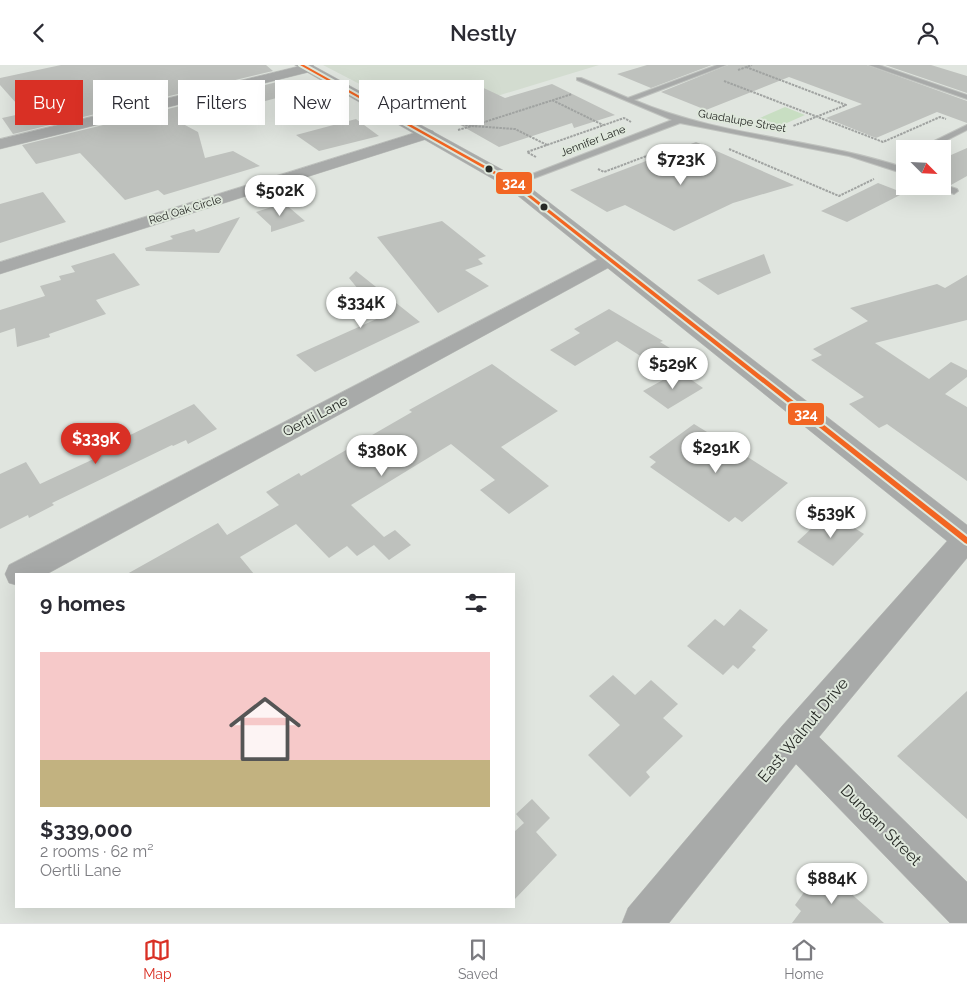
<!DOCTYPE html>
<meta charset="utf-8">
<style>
:root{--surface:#fff;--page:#f2f2f3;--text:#2b2b33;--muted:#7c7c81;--line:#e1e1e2;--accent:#d93025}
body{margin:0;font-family:Raleway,sans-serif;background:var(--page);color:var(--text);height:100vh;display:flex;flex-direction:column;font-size:19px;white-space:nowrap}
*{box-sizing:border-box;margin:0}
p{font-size:16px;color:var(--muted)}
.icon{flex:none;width:28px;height:28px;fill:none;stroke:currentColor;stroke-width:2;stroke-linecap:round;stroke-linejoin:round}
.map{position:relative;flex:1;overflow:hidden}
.sheet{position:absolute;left:15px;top:508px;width:500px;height:335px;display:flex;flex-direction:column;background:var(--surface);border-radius:0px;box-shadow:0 5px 20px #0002}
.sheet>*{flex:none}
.top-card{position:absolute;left:15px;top:15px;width:500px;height:45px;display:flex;gap:10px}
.needle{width:32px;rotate:114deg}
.buttons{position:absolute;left:896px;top:75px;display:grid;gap:10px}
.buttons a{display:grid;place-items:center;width:55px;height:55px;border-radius:0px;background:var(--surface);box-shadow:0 5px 20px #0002;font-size:25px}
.price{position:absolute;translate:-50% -42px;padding:0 11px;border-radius:18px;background:#fff;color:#222;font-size:16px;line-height:32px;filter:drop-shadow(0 1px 2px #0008)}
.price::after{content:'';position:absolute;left:50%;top:30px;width:15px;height:11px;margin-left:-8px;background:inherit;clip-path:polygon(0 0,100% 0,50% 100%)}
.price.selected{background:var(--accent);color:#fff}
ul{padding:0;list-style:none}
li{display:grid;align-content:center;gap:10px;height:265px;padding:0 25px}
li span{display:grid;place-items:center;height:155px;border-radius:0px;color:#555}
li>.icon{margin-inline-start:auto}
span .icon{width:90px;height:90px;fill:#fffc;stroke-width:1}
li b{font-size:21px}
h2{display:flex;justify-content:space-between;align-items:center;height:60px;padding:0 25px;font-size:21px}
.tag{padding:0 18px;border-radius:0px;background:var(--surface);box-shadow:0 5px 20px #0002;font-size:18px;line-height:45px}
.tag.selected{background:var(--accent);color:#fff}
header{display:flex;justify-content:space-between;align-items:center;height:65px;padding:0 25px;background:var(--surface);font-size:22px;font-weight:600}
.tabs{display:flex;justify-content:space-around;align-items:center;height:70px;border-top:1px solid var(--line);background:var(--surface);font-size:14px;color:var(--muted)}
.tabs a{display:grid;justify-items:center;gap:2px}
.tabs .selected{color:var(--accent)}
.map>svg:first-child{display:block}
.built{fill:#d3dcd0}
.green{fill:#c8dec2}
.building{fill:#bec1bd}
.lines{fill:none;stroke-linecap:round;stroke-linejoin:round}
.service-casing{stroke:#bfc2be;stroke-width:2}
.minor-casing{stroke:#bfc2be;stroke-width:1}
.tertiary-casing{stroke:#bfc2be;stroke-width:1}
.path{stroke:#a0a3a1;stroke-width:2;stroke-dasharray:2.5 1;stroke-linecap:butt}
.service{fill:#a8aaa9;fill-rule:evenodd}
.minor{fill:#a8aaa9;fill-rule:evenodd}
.tertiary{fill:#a8aaa9;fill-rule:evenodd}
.bus-1-casing{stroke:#dfe8dc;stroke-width:4}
.bus-1{fill:#f26522;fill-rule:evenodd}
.bus-dot{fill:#262925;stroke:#dfe8dc;stroke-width:2}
.labels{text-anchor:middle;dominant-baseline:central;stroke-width:4;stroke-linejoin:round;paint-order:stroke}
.far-street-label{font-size:11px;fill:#262925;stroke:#dfe8dc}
.street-label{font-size:14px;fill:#262925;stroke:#dfe8dc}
.near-street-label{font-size:16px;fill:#262925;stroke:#dfe8dc}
.line-badge{stroke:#dfe8dc;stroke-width:2}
.badge-label{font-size:14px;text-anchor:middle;font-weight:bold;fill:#fff}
</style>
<header><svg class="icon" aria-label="back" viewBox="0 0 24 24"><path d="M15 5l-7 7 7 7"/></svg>Nestly<svg class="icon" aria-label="person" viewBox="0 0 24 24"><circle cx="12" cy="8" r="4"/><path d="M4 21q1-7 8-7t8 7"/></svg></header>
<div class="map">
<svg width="967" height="858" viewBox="0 0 967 858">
<rect width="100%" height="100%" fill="#e0e5df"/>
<path class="built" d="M323 0H599L425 53Z"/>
<path class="green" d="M785 42 805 50 780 61 760 53Z"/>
<path class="building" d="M61 0H266L273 6 13 69 2 53 25 48 0 20V13Z
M647 0H712L651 23 617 9Z
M728 0H867L967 36V58L937 47 876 73 826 53 862 39 789 12 706 45 661 27Z
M885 0H931L967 11V28Z
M285 15 299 27 195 55V57L185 60 198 67 205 93 233 86 260 101 164 130 158 125 125 135 80 88 36 99 22 80Z
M473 18 505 33 552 19 615 50 574 63 572 58 499 82 432 44 434 43 418 34Z
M356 54 379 71 319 86 296 70Z
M696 77 794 120 733 138 674 166 625 140 607 147 570 125Z
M967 83V111L951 120 942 117V94Z
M878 118 904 128 847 157 821 146Z
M43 127 66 157 0 178V139Z
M284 138 305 156 271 167V161L256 147Z
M240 152 219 188 146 186 145 183 173 174 170 171 194 164 196 167Z
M442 156 486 191 478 194 483 199 465 205 489 221 438 248 377 172Z
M114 188 140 220 96 235 106 249 49 269 50 272 17 282 15 263 0 268V245L45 231 40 221 61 215 59 211 75 207 71 201Z
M764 189 771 208 718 230 697 215Z
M356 206 420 257 315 307 296 290 381 252 349 213Z
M967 210V255L875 278 929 314 951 297 967 305V312L945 329 967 342V416L887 359 879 363 849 339 864 332 811 295 822 290 813 284 868 256 850 243 937 219 945 223Z
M609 244 663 276 660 277 678 288 656 301 617 276 575 301 550 285 580 268 574 264Z
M492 299 558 346 501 382 549 421 509 449 480 425 495 415 451 379 351 440 384 472 395 465 411 480 389 495 374 480 357 491 347 481 329 493 296 459 240 492 254 509H127L218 458 227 470 279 440 266 427 299 408 301 411 412 347 409 345Z
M679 306 703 323 668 344 643 326Z
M194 339 217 364 188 379 186 375 173 381 172 380 52 438 54 440 29 453 28 450 0 464V409L26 397 40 419 98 392 93 384 122 371 124 373Z
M694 359 743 389 788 418 742 457 735 452 729 457 650 402 656 397 649 392Z
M829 447 864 469 833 501 797 477Z
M740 544 768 565 752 582 756 585 738 604 733 600 723 610 687 581 715 554 724 561Z
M613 610 635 630 651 615 678 639 663 653 683 671 646 707 650 712 630 732 588 690 620 660 589 631Z
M967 626V754L897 691Z
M532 734 550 753 536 767 557 790 514 835V767L524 758 516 749Z
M828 808 884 858H792L801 846 795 840 812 816 818 822Z"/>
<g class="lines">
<g class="service-casing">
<path id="service" d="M717 0H726L634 35C720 72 816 73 905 103V109L849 91 680 58 516 120 509 118 672 55 577 15V13H581L628 33Z
M869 0H879L967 30V34Z
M967 60V65L929 84H918Z
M942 119 957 124 958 126 954 129 939 123 938 121H942Z"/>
</g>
<g class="minor-casing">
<path id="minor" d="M304 0H313L315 3 313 6 0 84V74Z
M427 64 433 66 435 69 433 72 0 209V197Z
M610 188 617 190 620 194 617 198 47 509H16V520L9 518 5 509 9 500Z
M967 462V493L819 672 967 817V858H950L796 699 669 858H622L628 843 782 661 957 465Z"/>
</g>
<g class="tertiary-casing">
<path id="tertiary" d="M295 0H312L519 114 967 460V487L957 484 507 122Z"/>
</g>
<path class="path" d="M746 2 846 40 793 61
M738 5 752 0
M724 16 883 77 940 52 946 54
M552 35 603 60
M448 57 472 61 572 29
M458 65 472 61 515 64 547 80
M729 84 839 131 874 114
M536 92 527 87 624 53 631 57
M598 104 604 107 665 84 660 81"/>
<use href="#service" class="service"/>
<use href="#minor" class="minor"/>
<use href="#tertiary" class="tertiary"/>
<g class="bus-1-casing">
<path id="bus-1" d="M300 0H304L514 117 967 472V479L965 478 512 119Z"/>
</g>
<use href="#bus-1" class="bus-1"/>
</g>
<g class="bus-dot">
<circle cx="489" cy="104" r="4.5"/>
<circle cx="544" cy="142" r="4.5"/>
</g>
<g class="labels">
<g class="far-street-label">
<text transform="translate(742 56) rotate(10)">Guadalupe Street</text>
<text transform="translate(593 76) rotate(-21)">Jennifer Lane</text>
<text transform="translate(185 145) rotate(-17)">Red Oak Circle</text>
</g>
<g class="street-label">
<text transform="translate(315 351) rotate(-28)">Oertli Lane</text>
</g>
<g class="near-street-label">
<text transform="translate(803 665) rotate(-50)">East Walnut Drive</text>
<text transform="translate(881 760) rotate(45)">Dungan Street</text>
</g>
</g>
<g class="line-badge">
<rect x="495" y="106" width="38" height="24" rx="5" fill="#f26522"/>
<rect x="787" y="337" width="38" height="24" rx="5" fill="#f26522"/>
</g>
<g class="badge-label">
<text x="514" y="123">324</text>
<text x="806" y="354">324</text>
</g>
</svg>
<div class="buttons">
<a><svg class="needle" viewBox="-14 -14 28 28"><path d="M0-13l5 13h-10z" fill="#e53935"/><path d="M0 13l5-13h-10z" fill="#7c7c81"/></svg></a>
</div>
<b class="price" style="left:681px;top:121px">$723K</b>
<b class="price" style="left:280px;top:152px">$502K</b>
<b class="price" style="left:361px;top:264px">$334K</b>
<b class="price" style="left:673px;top:325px">$529K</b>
<b class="price selected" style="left:96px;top:400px">$339K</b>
<b class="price" style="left:716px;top:409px">$291K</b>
<b class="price" style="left:382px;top:412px">$380K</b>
<b class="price" style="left:831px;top:474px">$539K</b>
<b class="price" style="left:832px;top:840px">$884K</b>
<div class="top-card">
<a class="tag selected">Buy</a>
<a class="tag">Rent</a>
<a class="tag">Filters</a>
<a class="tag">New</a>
<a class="tag">Apartment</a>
</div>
<section class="sheet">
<h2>9 homes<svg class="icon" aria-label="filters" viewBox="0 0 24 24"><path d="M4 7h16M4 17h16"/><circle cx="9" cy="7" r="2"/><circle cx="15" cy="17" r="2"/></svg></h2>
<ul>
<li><span style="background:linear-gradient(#f6c9c9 70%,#c2b280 0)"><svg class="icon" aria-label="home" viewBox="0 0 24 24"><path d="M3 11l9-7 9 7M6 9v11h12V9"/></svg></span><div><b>$339,000</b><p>2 rooms · 62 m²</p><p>Oertli Lane</p></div></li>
</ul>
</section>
</div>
<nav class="tabs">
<a class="selected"><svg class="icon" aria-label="map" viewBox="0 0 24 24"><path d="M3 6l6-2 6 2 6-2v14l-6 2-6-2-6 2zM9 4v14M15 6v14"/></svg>Map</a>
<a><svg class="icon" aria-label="saved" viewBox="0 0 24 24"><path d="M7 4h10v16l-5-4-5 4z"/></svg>Saved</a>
<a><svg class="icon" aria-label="home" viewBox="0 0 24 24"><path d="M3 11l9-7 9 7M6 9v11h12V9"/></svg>Home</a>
</nav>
